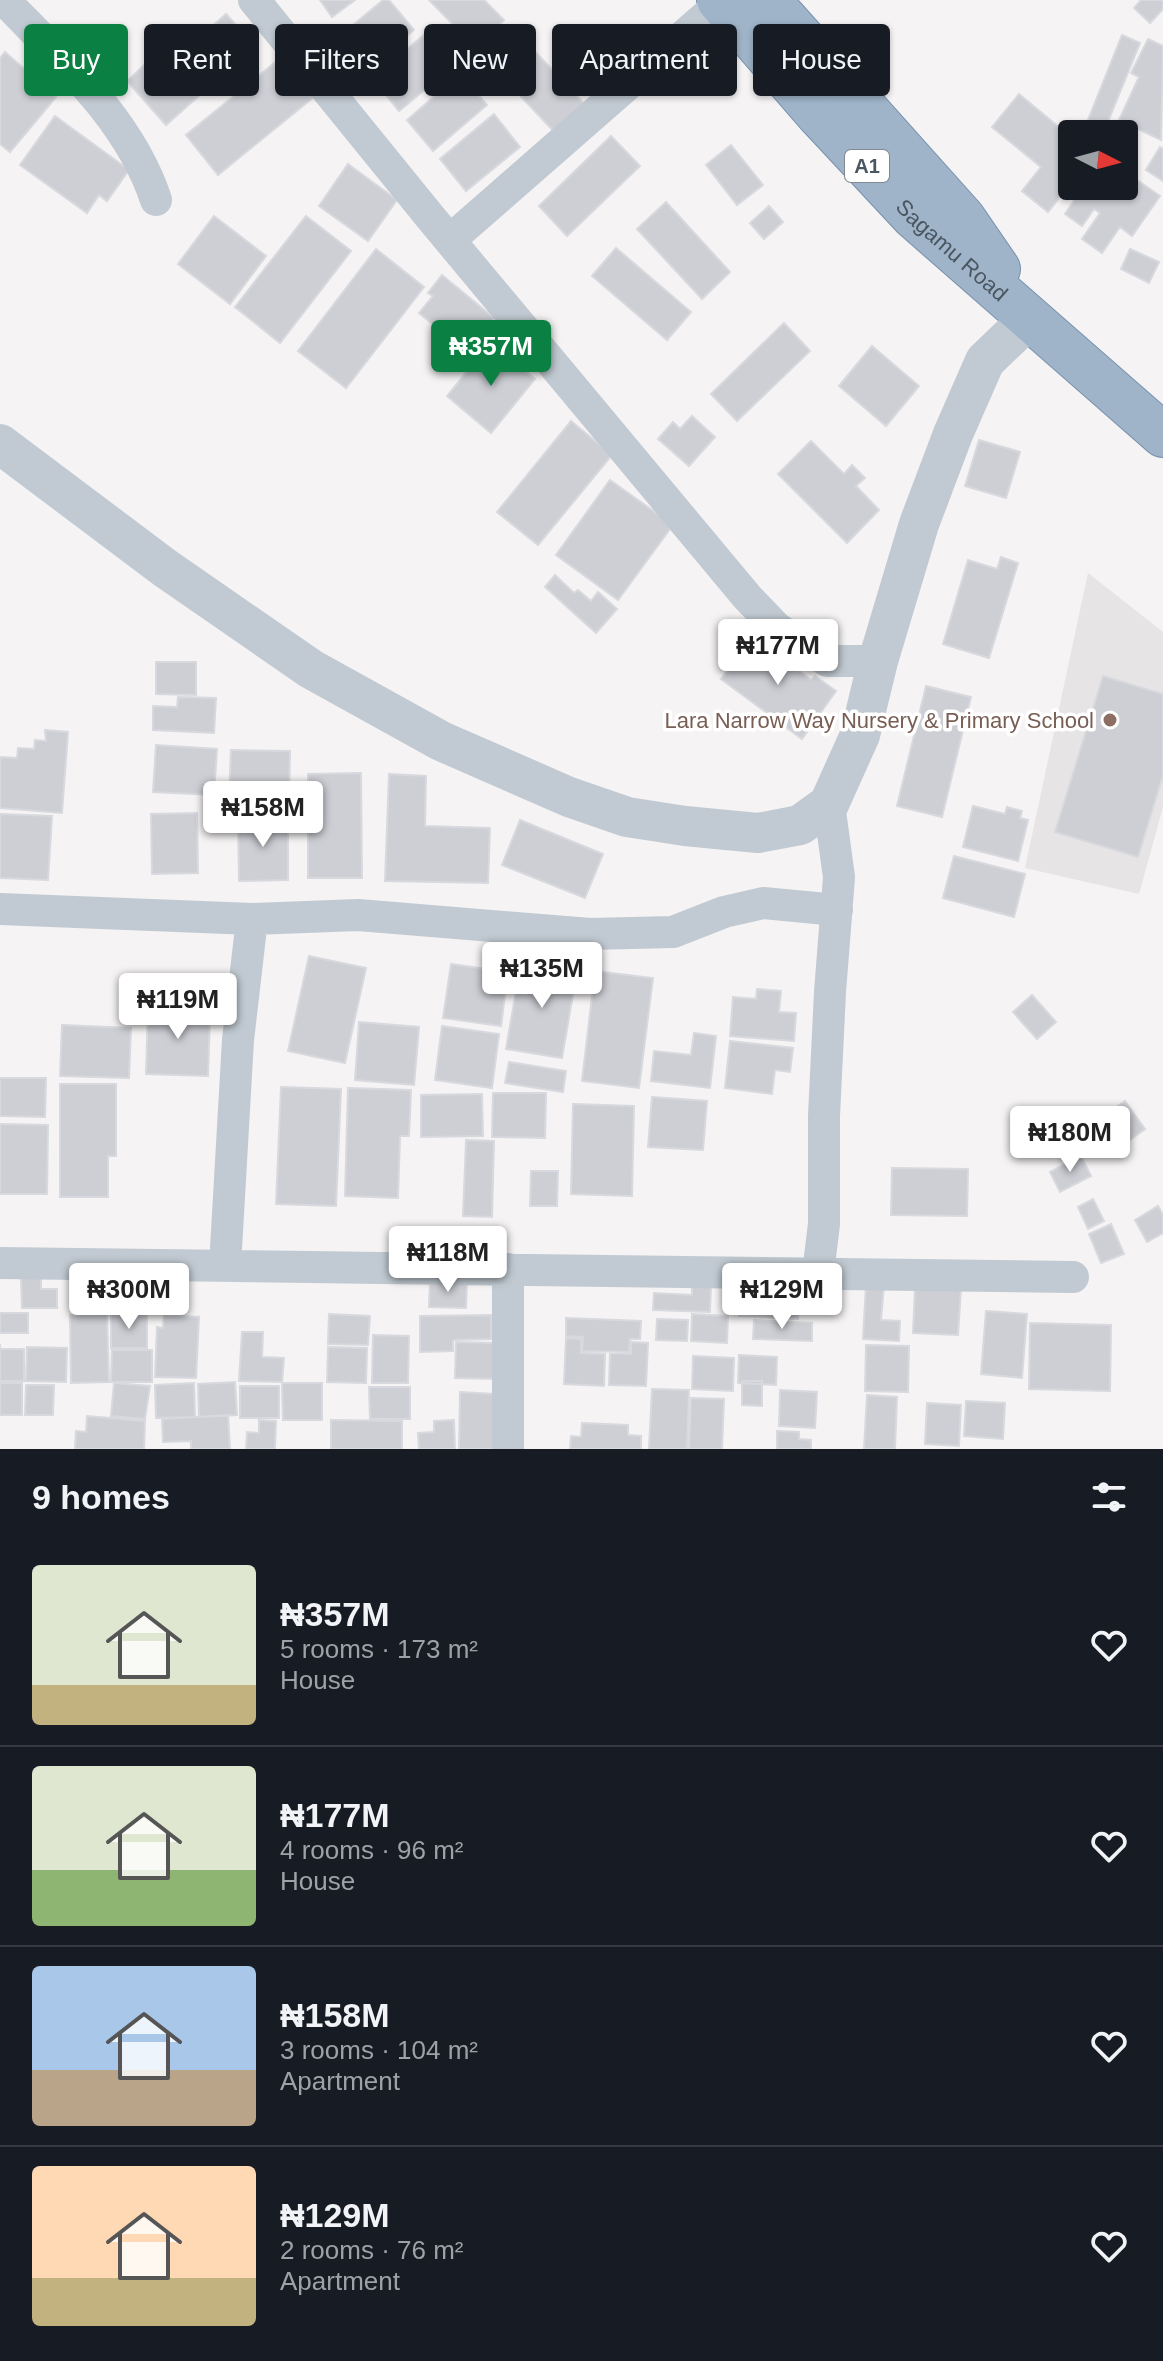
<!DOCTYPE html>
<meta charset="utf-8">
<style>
:root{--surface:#171b24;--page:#242831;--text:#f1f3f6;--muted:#9ea1a6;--line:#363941;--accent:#0b8043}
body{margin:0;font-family:Helvetica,sans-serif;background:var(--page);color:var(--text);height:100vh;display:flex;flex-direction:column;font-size:30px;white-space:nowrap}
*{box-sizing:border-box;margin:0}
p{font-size:26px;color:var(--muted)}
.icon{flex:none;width:44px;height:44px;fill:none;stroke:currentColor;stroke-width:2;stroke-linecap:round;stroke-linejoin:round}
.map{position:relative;height:1449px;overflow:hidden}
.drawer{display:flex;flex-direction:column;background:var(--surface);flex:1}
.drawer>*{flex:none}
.guide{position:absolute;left:24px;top:24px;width:1116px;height:72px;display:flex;gap:16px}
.needle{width:52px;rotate:96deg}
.buttons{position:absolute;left:1058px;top:120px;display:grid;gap:16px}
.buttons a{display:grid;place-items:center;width:80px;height:80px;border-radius:8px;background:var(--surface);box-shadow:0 2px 6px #0004;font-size:40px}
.price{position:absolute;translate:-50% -68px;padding:0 18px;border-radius:8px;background:#fff;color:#222;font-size:26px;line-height:52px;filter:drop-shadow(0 2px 4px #0008)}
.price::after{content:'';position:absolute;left:50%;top:48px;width:24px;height:18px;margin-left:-12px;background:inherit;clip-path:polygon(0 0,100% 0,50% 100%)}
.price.on{background:var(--accent);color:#fff}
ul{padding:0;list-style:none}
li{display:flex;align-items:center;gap:24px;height:200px;padding:0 32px}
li+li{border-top:2px solid var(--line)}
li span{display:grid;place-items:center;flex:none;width:224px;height:160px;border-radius:8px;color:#555}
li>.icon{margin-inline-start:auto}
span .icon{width:96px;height:96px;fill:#fffc;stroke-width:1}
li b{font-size:34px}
h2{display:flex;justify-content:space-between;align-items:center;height:96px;padding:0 32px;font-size:34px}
.pill{padding:0 28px;border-radius:8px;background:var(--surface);box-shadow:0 2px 6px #0004;font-size:28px;line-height:72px}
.pill.on{background:var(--accent);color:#fff}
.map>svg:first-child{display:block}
.education{fill:#e6e4e5}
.building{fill:#cdcfd5;stroke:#d7d9de;stroke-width:2}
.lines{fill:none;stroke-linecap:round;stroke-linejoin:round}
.trunk-casing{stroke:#7690ad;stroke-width:46}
.minor{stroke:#c1cad2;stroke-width:32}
.tertiary{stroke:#c1cad2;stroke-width:40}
.trunk{stroke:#9fb4c9;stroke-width:44}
.education-dot{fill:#8d6e63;stroke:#fff;stroke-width:3}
.labels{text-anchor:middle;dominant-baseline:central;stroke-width:7;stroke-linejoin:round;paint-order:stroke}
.shield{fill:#fff;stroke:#808990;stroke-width:2}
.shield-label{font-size:20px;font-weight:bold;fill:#4a5661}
.street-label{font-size:22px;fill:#4a5661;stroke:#fff}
.education-label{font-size:22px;fill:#785e54;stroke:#fff;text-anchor:end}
</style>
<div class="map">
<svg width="1163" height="1449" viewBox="0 0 1163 1449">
<rect width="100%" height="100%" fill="#f5f3f3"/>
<path class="education" d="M1088 573 1163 632V807L1139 894 1025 868Z"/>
<path class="building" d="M320 0H355L332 17Z
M383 0H389L414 30 363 73 335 40Z
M429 0H484L504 20 476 48Z
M1141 0H1163V9L1150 23 1134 8Z
M226 14 255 46 166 125 127 81 154 56 165 68Z
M424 35 451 68 399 111 372 78Z
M1122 35 1140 43 1103 134H1095L1084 130Z
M1148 39 1163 46 1161 140 1119 120 1139 77 1131 73Z
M526 42 591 111 561 139 496 70Z
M5 52 56 97 10 152 0 144V58Z
M283 56 315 96 218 175 186 135Z
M460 74 487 105 433 151 407 120Z
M1019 94 1072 138V182L1048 212 1022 191 1041 167 992 127Z
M494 114 520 147 466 191 440 159Z
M55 116 129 170 107 201 99 195 87 213 20 165Z
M611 136 640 166 567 236 539 206Z
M731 145 763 185 737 205 706 165Z
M1160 147 1163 149V181L1146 170Z
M348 164 397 200 368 241 319 206Z
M1124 171 1160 196 1132 236 1120 227 1102 253 1082 239 1100 213 1094 209 1082 226 1065 214 1084 186H1124Z
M666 202 730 272 702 299 637 229Z
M769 206 783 222 764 239 750 223Z
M214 216 266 256 230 304 178 264Z
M306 216 351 251 280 343 235 307Z
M616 248 691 312 667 340 592 276Z
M376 249 424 287 346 388 298 351Z
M1130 249 1159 262 1149 283 1121 269Z
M442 275 494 318 480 335 476 331 462 348 419 313 433 296 428 293Z
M784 323 810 351 737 421 711 394Z
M491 342 535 379 491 433 447 396Z
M872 346 919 386 886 426 839 386Z
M692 416 715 437 689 466 658 439 673 422 680 429Z
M571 421 612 455 538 545 497 512Z
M979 440 1020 452 1006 498 965 486Z
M811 441 844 474 852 465 865 478 856 486 879 510 847 543 778 474Z
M610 480 673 525 618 600 556 555Z
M1001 557 1018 563 989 658 943 644 968 560 997 569Z
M555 575 574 593 578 590 591 601 598 592 617 609 596 633 545 587Z
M753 636 811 680 815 676 836 691 802 739 721 679Z
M156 662H196V695L156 694Z
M1103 676 1163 694V775L1138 857 1055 832Z
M926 686 971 697 942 817 897 806Z
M178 697 216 698 214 733 153 730V706L177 707Z
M45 730 68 732 62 813 0 808V757L17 758 18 748 34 749 35 740 46 741Z
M156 745 217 749 214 795 153 792Z
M231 750 290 751 289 798 229 797Z
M361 773 362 878H308V774Z
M389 774 426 776 425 826 490 828 488 883 385 881Z
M973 806 1005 814 1007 807 1022 811 1020 818 1028 820 1018 861 963 847Z
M197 813 198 873 152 874 151 814Z
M0 814 52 816 48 880 0 878Z
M288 817V880L239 881 238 818Z
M520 820 603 854 585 898 502 865Z
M954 856 1025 874 1014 917 943 898Z
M309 956 366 968 345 1063 288 1051Z
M521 962 577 971 562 1058 506 1049Z
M451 964 508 972 501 1026 443 1018Z
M595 971 653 978 639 1088 582 1081Z
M757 989 781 991 779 1012 796 1013 794 1041 730 1036 733 997 756 999Z
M1032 995 1056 1022 1037 1039 1013 1012Z
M166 1002H192V1014L210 1015 208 1076 146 1074 148 1009 165 1010Z
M359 1022 419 1027 414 1085 355 1080Z
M62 1025 131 1028 129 1078 60 1076Z
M442 1026 499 1034 492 1088 435 1080Z
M694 1033 716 1036 710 1088 651 1081 654 1051 691 1055Z
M730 1041 793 1048 790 1072 775 1070 772 1094 725 1088Z
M509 1062 566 1071 563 1092 505 1083Z
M0 1078H46L45 1117 0 1116Z
M60 1084H116V1156H108V1197H60Z
M281 1087 341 1089 336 1206 276 1204Z
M348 1088 411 1090 409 1136H400L398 1198 345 1196Z
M493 1093H546L545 1138 492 1137Z
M482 1094 483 1136 421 1137V1095Z
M652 1097 707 1101 703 1150 648 1147Z
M1125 1101 1145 1129 1126 1143 1106 1115Z
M573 1104 634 1106 632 1196 571 1194Z
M0 1124 48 1125 47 1194H0Z
M466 1140 494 1141 492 1217 463 1216Z
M1081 1156 1091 1176 1060 1192 1050 1172Z
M892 1168 968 1169 967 1216 891 1215Z
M531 1171H558L557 1206H530Z
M1093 1199 1104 1221 1088 1229 1078 1207Z
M1158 1206 1163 1215V1233L1147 1242 1135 1220Z
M1111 1224 1124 1254 1101 1263 1089 1234Z
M21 1278H41V1289H57V1308H22Z
M430 1280 467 1281 466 1308 429 1307Z
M866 1284 884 1285 881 1320 900 1321 899 1341 863 1339Z
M692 1285 711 1286 710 1312 653 1310 654 1293 692 1295Z
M777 1285 800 1286 798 1319 739 1316 740 1296 777 1297Z
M915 1287 961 1289 958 1335 913 1333Z
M986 1311 1027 1314 1022 1378 981 1374Z
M0 1313H28V1333H0Z
M147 1313V1348H111V1314Z
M107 1314 109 1382 71 1383 70 1315Z
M329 1314 370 1316 368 1345 328 1344Z
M692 1314 728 1316 727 1343 691 1341Z
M164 1315 199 1317 196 1378 155 1377 157 1327 163 1328Z
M491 1315V1339L453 1340V1351L420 1352V1316Z
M566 1318 641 1321 640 1339H630L629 1352 582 1351 583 1337 566 1336Z
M657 1319 688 1320 687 1341 656 1340Z
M754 1320 812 1323V1341L753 1339Z
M1030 1323 1111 1325 1110 1391 1029 1389Z
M242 1332H263L262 1357 284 1358 282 1382 239 1381Z
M373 1335 409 1336 408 1383H372Z
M566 1338 581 1339V1353L605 1354 604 1386 564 1384Z
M456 1342 494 1343V1379L455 1378Z
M631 1342 648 1343 646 1386 609 1385 610 1353 631 1354Z
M0 1344V1349H24V1381H0Z
M866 1345 909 1346 908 1392 865 1391Z
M27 1347 67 1348 66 1382 26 1381Z
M328 1347 367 1348 366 1383 327 1382Z
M112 1350H152V1382H111Z
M739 1355 777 1357 776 1385 738 1383Z
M693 1356 734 1358 733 1391 692 1389Z
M742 1381H762V1406L742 1405Z
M235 1382 237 1415 199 1417 198 1384Z
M0 1383H22V1415H0Z
M114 1383 150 1386 145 1419 111 1416Z
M194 1383 195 1417 156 1418 155 1385Z
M282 1383H322V1420H283Z
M26 1385H54L53 1415H25Z
M240 1386H279V1418H240Z
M369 1387H410V1419H370Z
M652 1389 689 1390 687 1449H649Z
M780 1390 817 1392 815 1428 779 1426Z
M460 1392 494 1394 493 1449H459Z
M867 1395 897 1397 895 1449H864Z
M691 1398 724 1399 722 1449H689Z
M966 1401 1005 1403 1003 1439 964 1436Z
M927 1403 961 1405 959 1446 925 1444Z
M228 1415 230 1449H191V1441L163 1442 162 1419Z
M87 1416 145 1421 144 1449H75L76 1431 86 1432Z
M259 1420 276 1421 275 1449H246L247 1432 259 1433Z
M331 1420 402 1421V1449H331Z
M454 1420 455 1449H419L418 1433 434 1432V1421Z
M582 1423 628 1425V1435L641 1436V1449H570L571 1436 581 1437Z
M777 1431 799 1432V1439L811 1440V1449H777Z"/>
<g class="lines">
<g class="trunk-casing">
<g id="trunk">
<path id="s1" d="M719 0 817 113 914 217 1163 435"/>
<path d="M768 0 963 218 998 269"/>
</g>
</g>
<path class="minor" d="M4 0C62 60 130 120 156 200
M254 0 431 218 748 598 777 628 827 661H878
M450 240 721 3
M0 909 252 919 358 915 590 934 673 932 724 912 763 903 837 910
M0 1263 1073 1277
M225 1266 238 1040 252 919
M818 1273 824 1224V1116L830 992 839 877 829 804
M508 1449V1269"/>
<path class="tertiary" d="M0 444 165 568 311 669 441 741 569 797 627 817 685 826 758 833 800 825 829 804 860 735 878 661 919 524 953 434 985 361 1031 317"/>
<use href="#trunk" class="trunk"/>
</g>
<circle class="education-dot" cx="1110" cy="720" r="8"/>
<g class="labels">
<rect class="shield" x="845" y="150" width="44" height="32" rx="6"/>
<g class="shield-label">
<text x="867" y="166">A1</text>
</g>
<g class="street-label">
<text stroke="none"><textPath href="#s1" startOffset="342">Sagamu Road</textPath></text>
</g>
<g class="education-label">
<text x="1094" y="720">Lara Narrow Way Nursery &amp; Primary School</text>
</g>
</g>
</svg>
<div class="buttons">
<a><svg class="needle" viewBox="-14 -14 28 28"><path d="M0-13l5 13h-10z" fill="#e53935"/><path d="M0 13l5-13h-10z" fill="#9ea1a6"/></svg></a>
</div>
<b class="price on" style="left:491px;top:388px">₦357M</b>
<b class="price" style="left:778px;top:687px">₦177M</b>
<b class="price" style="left:263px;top:849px">₦158M</b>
<b class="price" style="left:542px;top:1010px">₦135M</b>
<b class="price" style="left:178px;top:1041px">₦119M</b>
<b class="price" style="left:1070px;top:1174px">₦180M</b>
<b class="price" style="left:448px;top:1294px">₦118M</b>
<b class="price" style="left:129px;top:1331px">₦300M</b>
<b class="price" style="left:782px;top:1331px">₦129M</b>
<div class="guide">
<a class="pill on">Buy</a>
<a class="pill">Rent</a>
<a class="pill">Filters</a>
<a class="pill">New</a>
<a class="pill">Apartment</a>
<a class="pill">House</a>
</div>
</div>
<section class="drawer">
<h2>9 homes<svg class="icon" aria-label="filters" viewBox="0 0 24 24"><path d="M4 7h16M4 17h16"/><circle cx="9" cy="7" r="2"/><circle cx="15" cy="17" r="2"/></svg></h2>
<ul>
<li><span style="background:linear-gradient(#dfe7d0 75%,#c2b280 0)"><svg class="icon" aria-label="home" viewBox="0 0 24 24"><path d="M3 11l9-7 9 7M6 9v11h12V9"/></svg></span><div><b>₦357M</b><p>5 rooms · 173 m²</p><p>House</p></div><svg class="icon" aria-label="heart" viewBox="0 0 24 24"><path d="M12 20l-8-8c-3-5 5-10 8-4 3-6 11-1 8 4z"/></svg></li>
<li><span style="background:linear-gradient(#dfe7d0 65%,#8fb573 0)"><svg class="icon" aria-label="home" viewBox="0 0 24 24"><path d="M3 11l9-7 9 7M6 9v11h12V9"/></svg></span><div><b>₦177M</b><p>4 rooms · 96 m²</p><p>House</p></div><svg class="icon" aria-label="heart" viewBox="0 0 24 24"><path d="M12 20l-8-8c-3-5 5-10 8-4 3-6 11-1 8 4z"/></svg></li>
<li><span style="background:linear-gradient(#a9c7e8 65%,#b9a48a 0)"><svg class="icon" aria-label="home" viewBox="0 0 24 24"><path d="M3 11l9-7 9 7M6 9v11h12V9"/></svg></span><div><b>₦158M</b><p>3 rooms · 104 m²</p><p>Apartment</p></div><svg class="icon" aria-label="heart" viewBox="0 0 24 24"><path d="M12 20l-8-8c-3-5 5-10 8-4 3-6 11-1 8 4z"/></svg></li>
<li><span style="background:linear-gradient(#ffd9b3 70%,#c2b280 0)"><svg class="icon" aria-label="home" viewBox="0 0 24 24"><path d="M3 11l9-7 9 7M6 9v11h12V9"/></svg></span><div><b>₦129M</b><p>2 rooms · 76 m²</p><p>Apartment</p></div><svg class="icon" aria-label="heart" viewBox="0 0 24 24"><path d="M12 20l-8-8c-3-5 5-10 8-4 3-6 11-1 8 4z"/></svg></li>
</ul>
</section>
